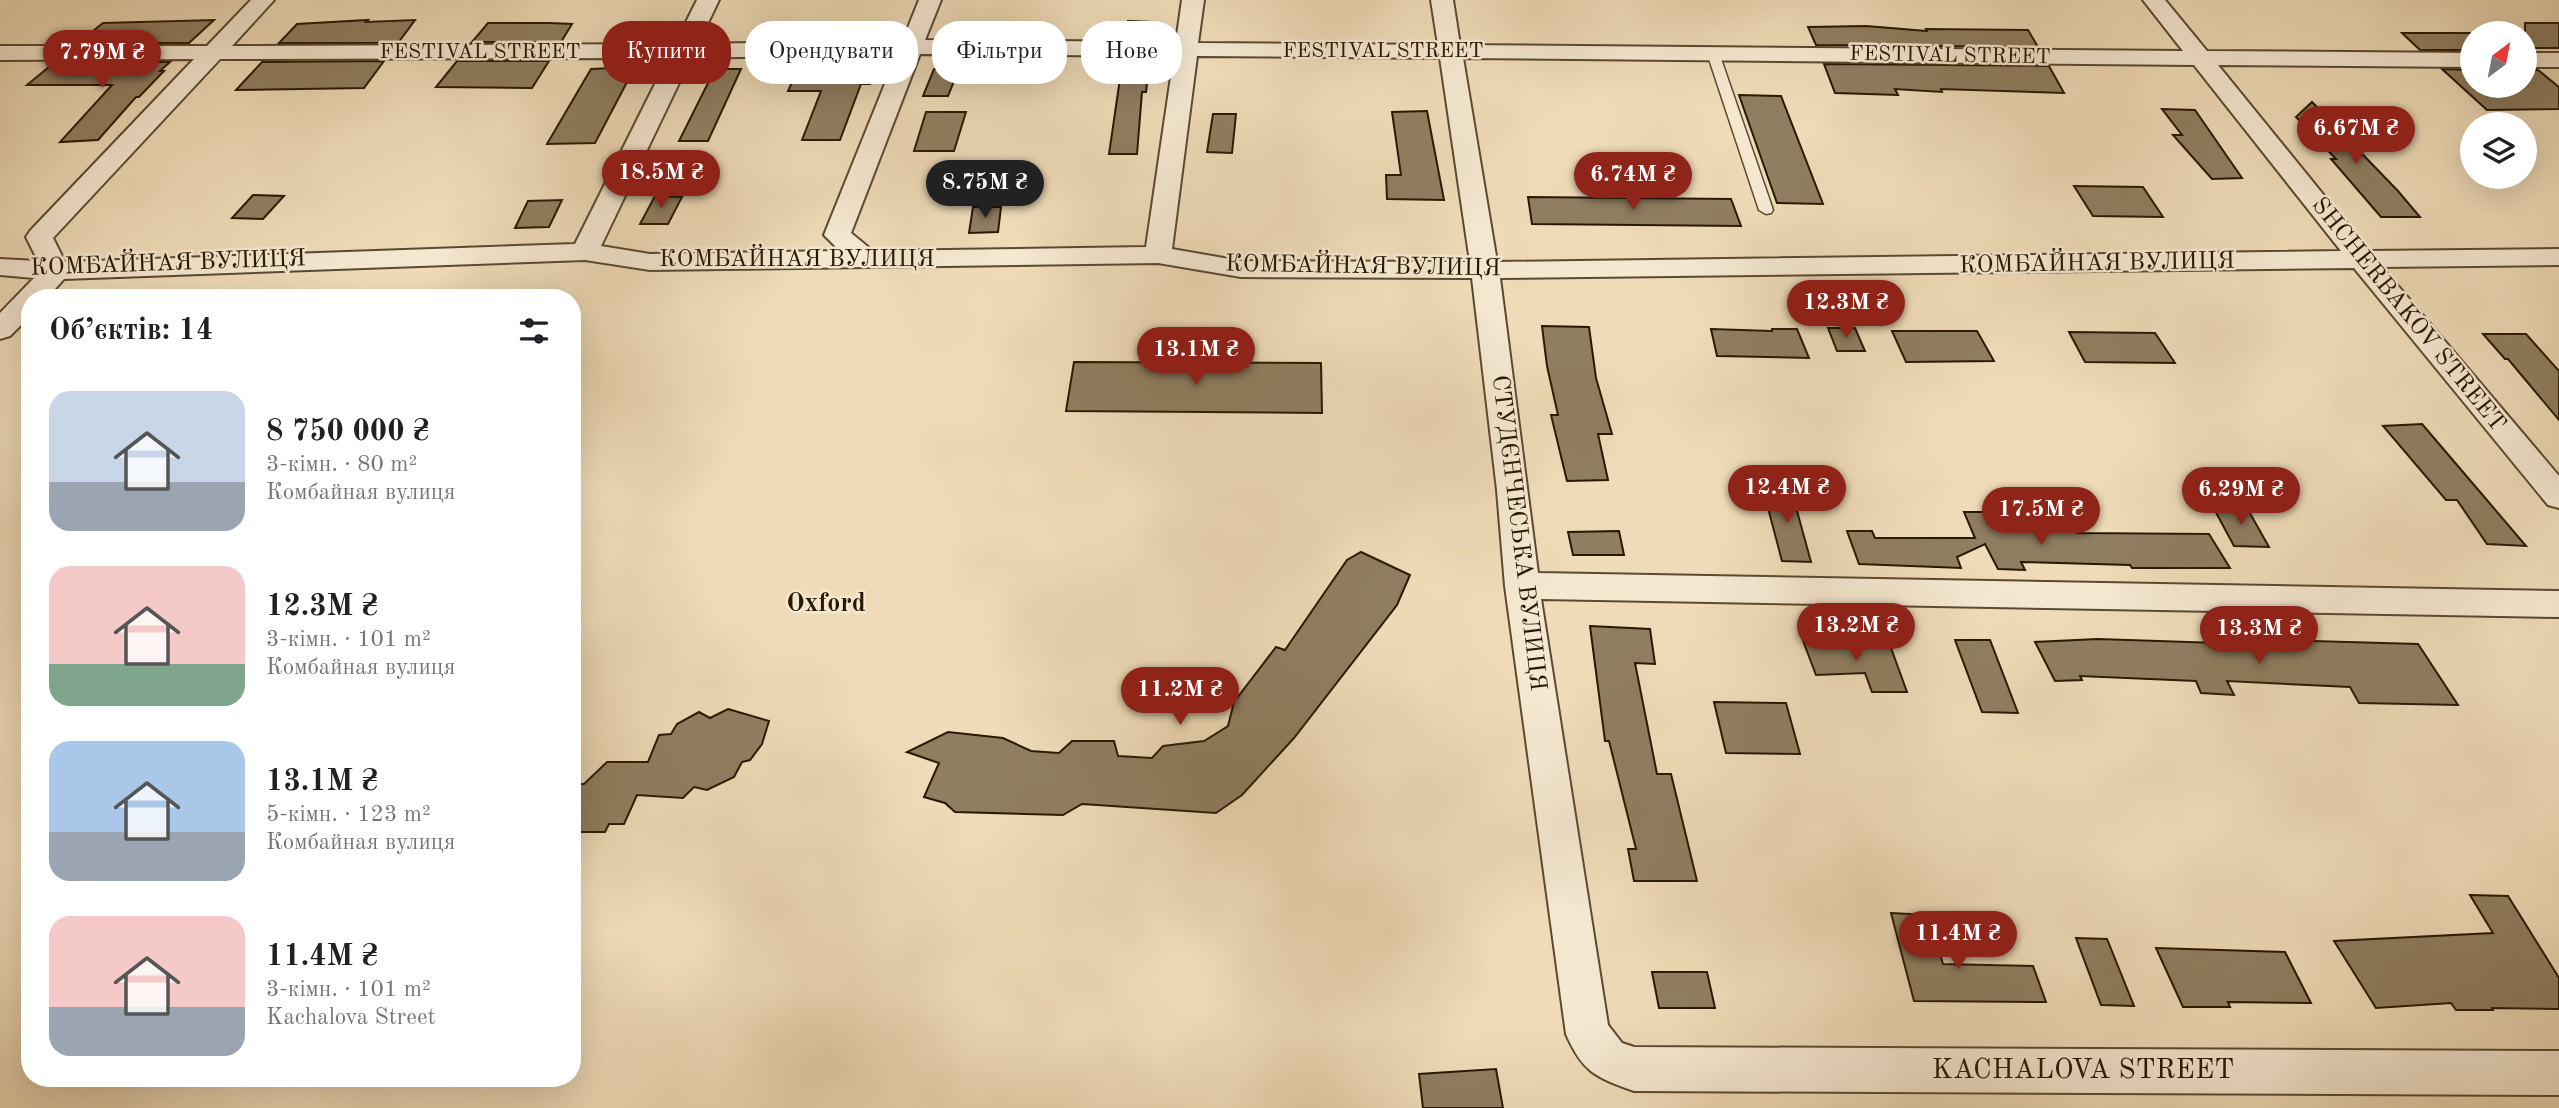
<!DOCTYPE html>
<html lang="uk">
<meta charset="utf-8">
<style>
:root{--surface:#fff;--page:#f6f6f6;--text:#202124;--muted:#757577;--accent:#8f2418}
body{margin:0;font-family:"Old Standard TT",serif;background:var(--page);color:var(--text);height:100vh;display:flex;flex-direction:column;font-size:26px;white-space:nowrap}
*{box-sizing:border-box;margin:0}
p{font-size:23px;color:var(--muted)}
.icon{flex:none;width:38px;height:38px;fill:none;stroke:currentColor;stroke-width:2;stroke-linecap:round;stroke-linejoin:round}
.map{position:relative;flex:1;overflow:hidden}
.sheet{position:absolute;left:21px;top:289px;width:560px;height:798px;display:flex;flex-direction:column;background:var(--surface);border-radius:28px;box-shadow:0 7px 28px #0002}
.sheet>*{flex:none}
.top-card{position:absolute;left:602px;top:21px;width:665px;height:63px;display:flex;gap:14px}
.needle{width:46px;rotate:32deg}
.buttons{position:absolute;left:2460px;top:21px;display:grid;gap:14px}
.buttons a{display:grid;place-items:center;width:77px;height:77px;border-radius:50%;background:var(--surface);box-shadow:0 7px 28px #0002;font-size:35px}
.price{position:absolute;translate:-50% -60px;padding:0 16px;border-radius:24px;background:var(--accent);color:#fff;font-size:23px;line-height:46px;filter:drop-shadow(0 2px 4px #0008)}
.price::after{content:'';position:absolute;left:50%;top:42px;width:21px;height:16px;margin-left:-10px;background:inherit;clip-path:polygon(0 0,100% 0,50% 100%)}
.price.on{background:#222;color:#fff}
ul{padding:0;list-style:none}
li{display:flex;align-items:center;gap:21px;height:175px;padding:0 28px}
li span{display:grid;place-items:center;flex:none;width:196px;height:140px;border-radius:21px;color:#555}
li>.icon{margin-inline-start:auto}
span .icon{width:84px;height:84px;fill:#fffc;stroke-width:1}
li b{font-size:30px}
h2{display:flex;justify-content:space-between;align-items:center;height:84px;padding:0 28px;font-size:30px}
.pill{padding:0 24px;border-radius:28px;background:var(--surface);box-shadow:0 7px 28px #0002;font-size:24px;line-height:63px}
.pill.on{background:var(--accent);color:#fff}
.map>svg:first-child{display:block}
.building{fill:#907e61;stroke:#291902;stroke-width:2}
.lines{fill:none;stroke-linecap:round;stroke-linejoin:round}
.service-casing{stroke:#5a4a30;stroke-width:3}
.minor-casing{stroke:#5a4a30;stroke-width:4}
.service{fill:#f5e8d1;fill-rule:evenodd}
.minor{fill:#f5e8d1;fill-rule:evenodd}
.labels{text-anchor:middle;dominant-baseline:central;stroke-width:5;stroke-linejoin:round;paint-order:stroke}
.far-street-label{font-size:21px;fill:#291902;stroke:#f5e8d1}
.street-label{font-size:24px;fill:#291902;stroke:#f5e8d1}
.neighbourhood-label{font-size:26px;font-weight:bold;fill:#291902;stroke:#f5e8d1}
.near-street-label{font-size:28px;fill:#291902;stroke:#f5e8d1}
</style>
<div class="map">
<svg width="2559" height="1108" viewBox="0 0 2559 1108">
<rect width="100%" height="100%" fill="#efdbb8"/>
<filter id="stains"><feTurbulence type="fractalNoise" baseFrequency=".00286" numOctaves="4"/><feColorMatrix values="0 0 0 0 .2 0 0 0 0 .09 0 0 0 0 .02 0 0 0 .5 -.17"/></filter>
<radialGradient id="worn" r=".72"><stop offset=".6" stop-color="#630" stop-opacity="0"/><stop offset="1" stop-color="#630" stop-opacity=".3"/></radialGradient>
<path class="building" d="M214 20 189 43H78L103 23Z
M368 20 366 22 415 20 398 43H279L297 24Z
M1128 21 1153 22 1152 39H1126Z
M488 23H549L572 24 561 42H472Z
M2525 23H2559V48H2525Z
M891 24 886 38 811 39 818 25Z
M1866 26 1927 31 1926 29 2028 30 2038 47 1816 45 1808 27Z
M2402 33H2473V50H2420Z
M879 57 870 84H861L840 140H802L821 91H788L803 58Z
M1123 58H1150L1146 92H1142L1137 154H1109Z
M384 61 364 88 236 90 262 62Z
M457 61H549L532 88 436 87Z
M55 62H170L160 71H164L139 97H136L98 140 60 142 112 85H27Z
M1824 64 2049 66 2064 93 1941 89 1942 92 1895 89 1898 95 1835 93Z
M635 67 595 143 547 144 591 69Z
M715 69H741L708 141H679Z
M934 69H959L948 96H923Z
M2442 69 2473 70V86H2525V70H2538L2559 87V109L2487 110Z
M1739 95 1781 96 1823 204 1777 203Z
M2312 102 2398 191 2420 217H2381L2331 159H2336L2296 117Z
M2162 109 2195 110 2242 178 2212 179 2173 135H2182Z
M1427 111 1444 200 1387 199 1386 175H1401L1392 112Z
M926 112H966L954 151H914Z
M1213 114H1236L1232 153 1207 152Z
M2074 186 2143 187 2163 217 2093 216Z
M253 195 284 196 263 219 232 218Z
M655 196 682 197 668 224H640Z
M1528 197 1731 199 1741 226 1532 224Z
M562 200 549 227 515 228 528 201Z
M973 207H1001L998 232 969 233Z
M1542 326 1589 327 1596 378 1612 434H1598L1608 480 1567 481 1551 415H1558L1547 366Z
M1828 328H1855L1865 351H1837Z
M1711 329 1772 331V329H1797L1809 358 1717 356Z
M1892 331H1977L1994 361 1906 362Z
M2069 332 2155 333 2175 363 2085 362Z
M2483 334H2526L2559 371V420L2508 359H2505Z
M1074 362 1321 363 1322 413 1066 411Z
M2422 424 2486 499 2526 546 2487 544 2457 500H2446L2383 426Z
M1763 489H1791L1811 562 1782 561Z
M2213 507 2247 508 2269 547 2234 546Z
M1964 512H1999L2002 519 2072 521 2077 533 2209 534 2230 568H2132L2130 565 2021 562 2025 570 1998 569 1985 544 1957 557 1961 568 1859 564 1847 531H1872L1875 538H1975Z
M1619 531 1624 555H1573L1568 532Z
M1361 552 1410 575 1397 605 1294 738 1242 795 1216 813 1082 804 1063 815 955 812 945 803 924 797 939 763 907 752 948 732 1003 738 1031 751 1059 753 1072 741H1114L1118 756 1152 758 1163 746 1204 741 1228 726 1234 702 1276 647 1285 650 1347 560Z
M1590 626 1650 629 1655 664 1635 663 1657 774H1671L1697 881H1634L1628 849H1636L1609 741H1605Z
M1835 637 1839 647 1891 648 1907 692H1872L1865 673 1816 675 1802 638Z
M2098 639 2248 644 2246 639 2418 644 2458 705 2359 703 2350 687 2227 681 2234 695 2201 693 2196 681 2080 676 2082 680 2055 681 2035 642Z
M1955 640H1990L2018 713 1982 712Z
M1714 702 1786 703 1800 754 1726 753Z
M728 709 769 721 762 744 750 760 742 762 734 777 707 790 694 787 683 798 637 795 624 824H609L605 832H572V784H584L607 762H648L659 735 671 734 677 724 699 712 710 718Z
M2470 895 2508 896 2559 978V1009L2492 1008 2493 1010H2456L2451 1003 2376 1008 2334 941 2493 933Z
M1891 913 1929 915 1943 964 2033 966 2046 1002 1914 1001Z
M2076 938 2107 939 2134 1006 2101 1005Z
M2156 948 2285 952 2311 1003 2228 1002 2230 1007H2183Z
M1652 972H1707L1715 1008H1659Z
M1496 1069 1503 1108H1423L1419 1074Z"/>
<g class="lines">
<g class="service-casing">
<path id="service" d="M1709 50 1719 53 1773 210 1771 213 1766 214 1759 210 1707 53Z"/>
</g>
<g class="minor-casing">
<path id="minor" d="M251 0H274L232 46 675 44 697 0H719L698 44 903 40 919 0H941L925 40 1176 42 1182 0H1204L1198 43 1438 45 1431 0H1453L1460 45 2183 51 2143 0H2165L2207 51 2473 53V67L2218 65 2369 251 2559 249V265L2382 267 2559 476V508L2548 505 2354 268 1500 278 1538 573 2559 591V617L1541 599 1608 1025 1622 1043 1634 1047 2559 1051V1095L1634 1091C1596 1077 1583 1073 1566 1034L1505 586 1497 490 1472 278 1241 277 1158 263 650 270 585 260 64 279 47 298H30V316L10 336 0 339V313L34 278 0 275V259L38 261 26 237 30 231 194 59 0 60V46H207ZM897 54 824 235 840 251 650 254 601 246 691 58ZM920 54 1174 56 1146 247 873 251 851 233ZM1197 56 1440 58 1470 262 1241 261 1172 249ZM668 58 575 244 65 262 53 238 220 59ZM1463 58 2194 65 2341 251 1497 262Z
M2525 53H2559V67H2525Z"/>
</g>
<use href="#service" class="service"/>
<use href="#minor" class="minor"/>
</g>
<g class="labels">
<g class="far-street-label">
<text x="1383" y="51">FESTIVAL STREET</text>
<text x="480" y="52">FESTIVAL STREET</text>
<text transform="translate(1950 56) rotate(1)">FESTIVAL STREET</text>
</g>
<g class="street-label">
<text x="797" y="260">КОМБАЙНАЯ ВУЛИЦЯ</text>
<text transform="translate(168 264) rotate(-2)">КОМБАЙНАЯ ВУЛИЦЯ</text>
<text transform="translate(2097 264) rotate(-1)">КОМБАЙНАЯ ВУЛИЦЯ</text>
<text transform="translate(1363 267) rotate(1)">КОМБАЙНАЯ ВУЛИЦЯ</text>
<text transform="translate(2408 315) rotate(51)">SHCHERBAKOV STREET</text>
<text transform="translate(1518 533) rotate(83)">СТУДЄНЧЕСЬКА ВУЛИЦЯ</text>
</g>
<g class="neighbourhood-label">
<text x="826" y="604">Oxford</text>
</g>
<g class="near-street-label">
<text x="2083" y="1071">KACHALOVA STREET</text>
</g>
</g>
<rect width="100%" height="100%" filter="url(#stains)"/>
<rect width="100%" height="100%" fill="url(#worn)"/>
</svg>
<div class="buttons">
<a><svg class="needle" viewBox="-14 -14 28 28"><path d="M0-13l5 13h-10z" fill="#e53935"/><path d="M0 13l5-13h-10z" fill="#757577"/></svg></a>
<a><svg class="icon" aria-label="layers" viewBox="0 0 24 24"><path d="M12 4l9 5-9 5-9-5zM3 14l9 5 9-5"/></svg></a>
</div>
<b class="price" style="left:102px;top:90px">7.79M ₴</b>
<b class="price" style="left:2356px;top:166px">6.67M ₴</b>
<b class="price" style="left:661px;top:210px">18.5M ₴</b>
<b class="price" style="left:1633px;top:212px">6.74M ₴</b>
<b class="price on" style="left:985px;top:220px">8.75M ₴</b>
<b class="price" style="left:1846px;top:340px">12.3M ₴</b>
<b class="price" style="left:1196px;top:387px">13.1M ₴</b>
<b class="price" style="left:1787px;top:525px">12.4M ₴</b>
<b class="price" style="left:2241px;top:527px">6.29M ₴</b>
<b class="price" style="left:2041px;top:547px">17.5M ₴</b>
<b class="price" style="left:1856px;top:663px">13.2M ₴</b>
<b class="price" style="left:2259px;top:666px">13.3M ₴</b>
<b class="price" style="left:1180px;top:727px">11.2M ₴</b>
<b class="price" style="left:1958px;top:971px">11.4M ₴</b>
<div class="top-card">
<a class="pill on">Купити</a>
<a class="pill">Орендувати</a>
<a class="pill">Фільтри</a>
<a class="pill">Нове</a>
</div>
<section class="sheet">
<h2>Об’єктів: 14<svg class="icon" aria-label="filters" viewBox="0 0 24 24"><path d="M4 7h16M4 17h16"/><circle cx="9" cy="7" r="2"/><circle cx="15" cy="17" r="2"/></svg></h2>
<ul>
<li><span style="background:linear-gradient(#c9d6e8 65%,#9aa5b1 0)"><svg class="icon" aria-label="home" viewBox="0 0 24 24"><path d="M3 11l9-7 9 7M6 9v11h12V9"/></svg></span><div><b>8 750 000 ₴</b><p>3-кімн. · 80 m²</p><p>Комбайная вулиця</p></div></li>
<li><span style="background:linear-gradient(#f6c9c9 70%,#7fa58c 0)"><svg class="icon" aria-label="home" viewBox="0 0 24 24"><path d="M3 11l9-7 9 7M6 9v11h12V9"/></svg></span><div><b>12.3M ₴</b><p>3-кімн. · 101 m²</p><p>Комбайная вулиця</p></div></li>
<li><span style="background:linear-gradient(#a9c7e8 65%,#9aa5b1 0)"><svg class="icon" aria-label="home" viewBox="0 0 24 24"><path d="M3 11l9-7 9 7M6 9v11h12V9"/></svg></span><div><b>13.1M ₴</b><p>5-кімн. · 123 m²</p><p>Комбайная вулиця</p></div></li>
<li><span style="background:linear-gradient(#f6c9c9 65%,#9aa5b1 0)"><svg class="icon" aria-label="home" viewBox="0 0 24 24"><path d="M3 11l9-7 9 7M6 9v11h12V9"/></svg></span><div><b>11.4M ₴</b><p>3-кімн. · 101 m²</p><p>Kachalova Street</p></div></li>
</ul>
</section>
</div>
